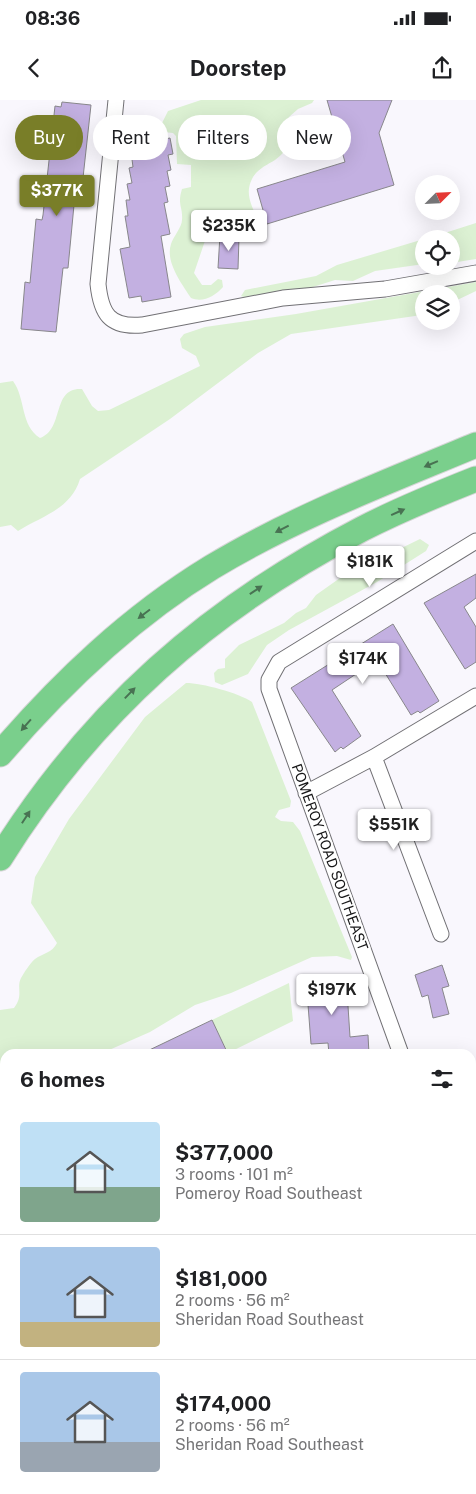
<!DOCTYPE html>
<meta charset="utf-8">
<style>
:root{--surface:#fff;--page:#f6f6f6;--text:#202124;--muted:#757577;--line:#e0e0e0;--accent:#797e28}
body{margin:0;font-family:"Public Sans",sans-serif;background:var(--page);color:var(--text);height:100vh;display:flex;flex-direction:column;font-size:19px;white-space:nowrap}
*{box-sizing:border-box;margin:0}
p{font-size:16px;color:var(--muted)}
.icon{flex:none;width:28px;height:28px;fill:none;stroke:currentColor;stroke-width:2;stroke-linecap:round;stroke-linejoin:round}
.map{position:relative;flex:1;overflow:hidden}
.sheet{position:absolute;left:0px;top:949px;width:476px;height:446px;display:flex;flex-direction:column;background:var(--surface);border-radius:15px 15px 0 0;box-shadow:0 5px 20px #0002}
.sheet>*{flex:none}
.top-card{position:absolute;left:15px;top:15px;width:446px;height:45px;display:flex;gap:10px}
.needle{width:32px;rotate:66deg}
.fabs{position:absolute;left:415px;top:75px;display:grid;gap:10px}
.fabs a{display:grid;place-items:center;width:45px;height:45px;border-radius:50%;background:var(--surface);box-shadow:0 5px 20px #0002;font-size:25px}
.price{position:absolute;translate:-50% -42px;padding:0 11px;border-radius:5px;background:#fff;color:#222;font-size:16px;line-height:32px;filter:drop-shadow(0 1px 2px #0008)}
.price::after{content:'';position:absolute;left:50%;top:30px;width:15px;height:11px;margin-left:-8px;background:inherit;clip-path:polygon(0 0,100% 0,50% 100%)}
.price.on{background:var(--accent);color:#fff}
ul{padding:0;list-style:none}
li{display:flex;align-items:center;gap:15px;height:125px;padding:0 20px}
li+li{border-top:1px solid var(--line)}
li span{display:grid;place-items:center;flex:none;width:140px;height:100px;border-radius:5px;color:#555}
li>.icon{margin-inline-start:auto}
span .icon{width:60px;height:60px;fill:#fffc;stroke-width:1}
li b{font-size:21px}
h2{display:flex;justify-content:space-between;align-items:center;height:60px;padding:0 20px;font-size:21px}
.tag{padding:0 18px;border-radius:22px;background:var(--surface);box-shadow:0 5px 20px #0002;font-size:18px;line-height:45px}
.tag.on{background:var(--accent);color:#fff}
.status{display:flex;justify-content:space-between;align-items:center;height:35px;padding:0 25px;background:var(--surface);direction:ltr}
.status svg{height:14px;fill:currentColor}
header{display:flex;justify-content:space-between;align-items:center;height:65px;padding:0 20px;background:var(--surface);font-size:22px;font-weight:700}
.map>svg:first-child{display:block}
.green{fill:#dcf1d3}
.building{fill:#c3b0e1;stroke:#88878b}
.lines{fill:none;stroke-linecap:round;stroke-linejoin:round}
.minor-casing{stroke:#717074;stroke-width:17}
.trunk-casing{stroke:#d5d5d5;stroke-width:27}
.minor{stroke:#fff;stroke-width:15}
.trunk{stroke:#7acf8c;stroke-width:25}
.oneway{fill:#487252}
.labels{text-anchor:middle;dominant-baseline:central;stroke-width:4;stroke-linejoin:round;paint-order:stroke}
.street-label{font-size:14px;fill:#161617;stroke:#fff}
</style>
<div class="status"><b>08:36</b><svg viewBox="0 0 49 12"><path d="M0 12V9h3v3zM5 12V6h3v6zM10 12V3h3v9zM15 12V0h3v12zM26 1h20v11H26zM47 4h2v5h-2z"/></svg></div>
<header><svg class="icon" aria-label="back" viewBox="0 0 24 24"><path d="M15 5l-7 7 7 7"/></svg>Doorstep<svg class="icon" aria-label="share" viewBox="0 0 24 24"><path d="M12 15V3M7 8l5-5 5 5M5 13v7h14v-7"/></svg></header>
<div class="map">
<svg width="476" height="1394" viewBox="0 0 476 1394">
<rect width="100%" height="100%" fill="#f9f7fd"/>
<path class="green" d="M201 0H314L312 3 298 9 289 17 286 22 291 32 292 43C286 49 281 56 275 60 267 65 259 68 253 77 239 101 265 118 257 133L251 136C240 125 221 120 208 132L194 173 202 185H211L218 179 222 180 223 187C215 196 203 203 191 198 182 184 165 162 171 144 173 137 182 127 182 120 183 106 177 105 182 89L191 87V65L177 64 176 36 173 33 163 32 161 25 168 11Z
M476 123V159L451 163V139H426Z
M424 139V164L375 171 353 181 335 180 294 193 250 199 241 196 245 190 316 176 337 165Z
M476 182V191L451 203V194H424V214L415 216 291 234 258 253 170 319 80 379C71 409 42 416 18 431L11 425 0 427V283L13 281C26 299 20 325 40 338 65 329 51 287 82 289L92 306 98 311 109 310 200 266 196 256 182 248 180 239 184 234 205 227 296 214Z
M420 439 429 445 426 451 377 482 289 530 267 545 248 574 222 585 215 582 214 573 218 569 225 568V559L239 545 284 523 296 513 306 508 316 495 340 478Z
M186 583C202 583 239 593 252 602L291 701 290 707 279 710 275 717 281 721 293 722 300 731 352 857 351 860 337 856 312 857 231 893 195 905 150 932 100 954H5V1133L0 1138V910L14 908C24 895 16 888 21 878 24 873 30 863 35 859 43 853 52 853 57 843L31 803 35 777 69 719 145 617Z
M289 883 293 921 228 953 212 920Z
M471 1163H476V1186L471 1183Z
M476 1194V1296L471 1277V1201Z
M0 1201 5 1205V1390H128L129 1394H0Z
M321 1390H370L372 1394H322Z"/>
<path class="building" d="M327 0H392L379 33 394 85 267 124 257 89 345 62Z
M62 2 91 5 80 105H74L68 168H63L56 232 21 229 25 182 30 183 36 119 42 120 43 115 55 6 61 7Z
M170 38 173 54 168 55 171 70 167 71 170 86 165 87 168 102 164 103 170 134 161 136 171 197 142 202 141 196 129 198 120 149 130 147 125 116H128L126 100H130L127 84 132 83 129 68 133 67 131 52 142 50 141 44Z
M220 135 239 137 238 169 218 168Z
M476 474V498L464 507 476 527V562L465 569 424 503Z
M393 524 439 601 420 613 418 611 411 615 377 560 332 590 361 636 343 649 341 647 335 652 291 588Z
M442 865 449 886 442 888 449 914 433 918 428 895 422 897 415 875Z
M346 875 350 937 368 935 369 954H329L328 943 311 944 306 878Z
M212 920 228 954H141Z"/>
<g class="lines">
<g class="minor-casing">
<path id="minor" d="M116 0 98 184C101 213 109 228 142 225L283 198 385 189 476 173
M374 657 441 834
M306 693 374 657 476 596
M401 954 269 589V580L279 562 476 441
M471 1353 476 1364
M209 1390 210 1394"/>
</g>
<g class="trunk-casing">
<path id="trunk" d="M0 654C62 582 130 517 212 467 295 417 387 382 476 345
M0 758C92 611 208 509 362 429 399 410 438 394 476 379"/>
</g>
<use href="#minor" class="minor"/>
<use href="#trunk" class="trunk"/>
</g>
<defs><path id="oneway-solid" d="M-6-.8H1V-3.2L6.5 0L1 3.2V.8H-6Z" transform="scale(1.25)"/></defs>
<g class="oneway">
<use href="#oneway-solid" transform="translate(431 364) rotate(157)"/>
<use href="#oneway-solid" transform="translate(398 412) rotate(-24)"/>
<use href="#oneway-solid" transform="translate(282 429) rotate(153)"/>
<use href="#oneway-solid" transform="translate(256 490) rotate(-34)"/>
<use href="#oneway-solid" transform="translate(144 514) rotate(143)"/>
<use href="#oneway-solid" transform="translate(130 593) rotate(-46)"/>
<use href="#oneway-solid" transform="translate(26 625) rotate(131)"/>
<use href="#oneway-solid" transform="translate(26 717) rotate(-57)"/>
</g>
<g class="labels">
<g class="street-label">
<text transform="translate(330 757) rotate(70)">POMEROY ROAD SOUTHEAST</text>
</g>
</g>
</svg>
<div class="fabs">
<a><svg class="needle" viewBox="-14 -14 28 28"><path d="M0-13l5 13h-10z" fill="#e53935"/><path d="M0 13l5-13h-10z" fill="#757577"/></svg></a>
<a><svg class="icon" aria-label="locate" viewBox="0 0 24 24"><circle cx="12" cy="12" r="6"/><path d="M12 2v4M12 18v4M2 12h4M18 12h4"/></svg></a>
<a><svg class="icon" aria-label="layers" viewBox="0 0 24 24"><path d="M12 4l9 5-9 5-9-5zM3 14l9 5 9-5"/></svg></a>
</div>
<b class="price on" style="left:57px;top:117px">$377K</b>
<b class="price" style="left:229px;top:152px">$235K</b>
<b class="price" style="left:370px;top:488px">$181K</b>
<b class="price" style="left:363px;top:585px">$174K</b>
<b class="price" style="left:394px;top:751px">$551K</b>
<b class="price" style="left:332px;top:916px">$197K</b>
<div class="top-card">
<a class="tag on">Buy</a>
<a class="tag">Rent</a>
<a class="tag">Filters</a>
<a class="tag">New</a>
</div>
<section class="sheet">
<h2>6 homes<svg class="icon" aria-label="filters" viewBox="0 0 24 24"><path d="M4 7h16M4 17h16"/><circle cx="9" cy="7" r="2"/><circle cx="15" cy="17" r="2"/></svg></h2>
<ul>
<li><span style="background:linear-gradient(#bfe0f5 65%,#7fa58c 0)"><svg class="icon" aria-label="home" viewBox="0 0 24 24"><path d="M3 11l9-7 9 7M6 9v11h12V9"/></svg></span><div><b>$377,000</b><p>3 rooms · 101 m²</p><p>Pomeroy Road Southeast</p></div></li>
<li><span style="background:linear-gradient(#a9c7e8 75%,#c2b280 0)"><svg class="icon" aria-label="home" viewBox="0 0 24 24"><path d="M3 11l9-7 9 7M6 9v11h12V9"/></svg></span><div><b>$181,000</b><p>2 rooms · 56 m²</p><p>Sheridan Road Southeast</p></div></li>
<li><span style="background:linear-gradient(#a9c7e8 70%,#9aa5b1 0)"><svg class="icon" aria-label="home" viewBox="0 0 24 24"><path d="M3 11l9-7 9 7M6 9v11h12V9"/></svg></span><div><b>$174,000</b><p>2 rooms · 56 m²</p><p>Sheridan Road Southeast</p></div></li>
</ul>
</section>
</div>
